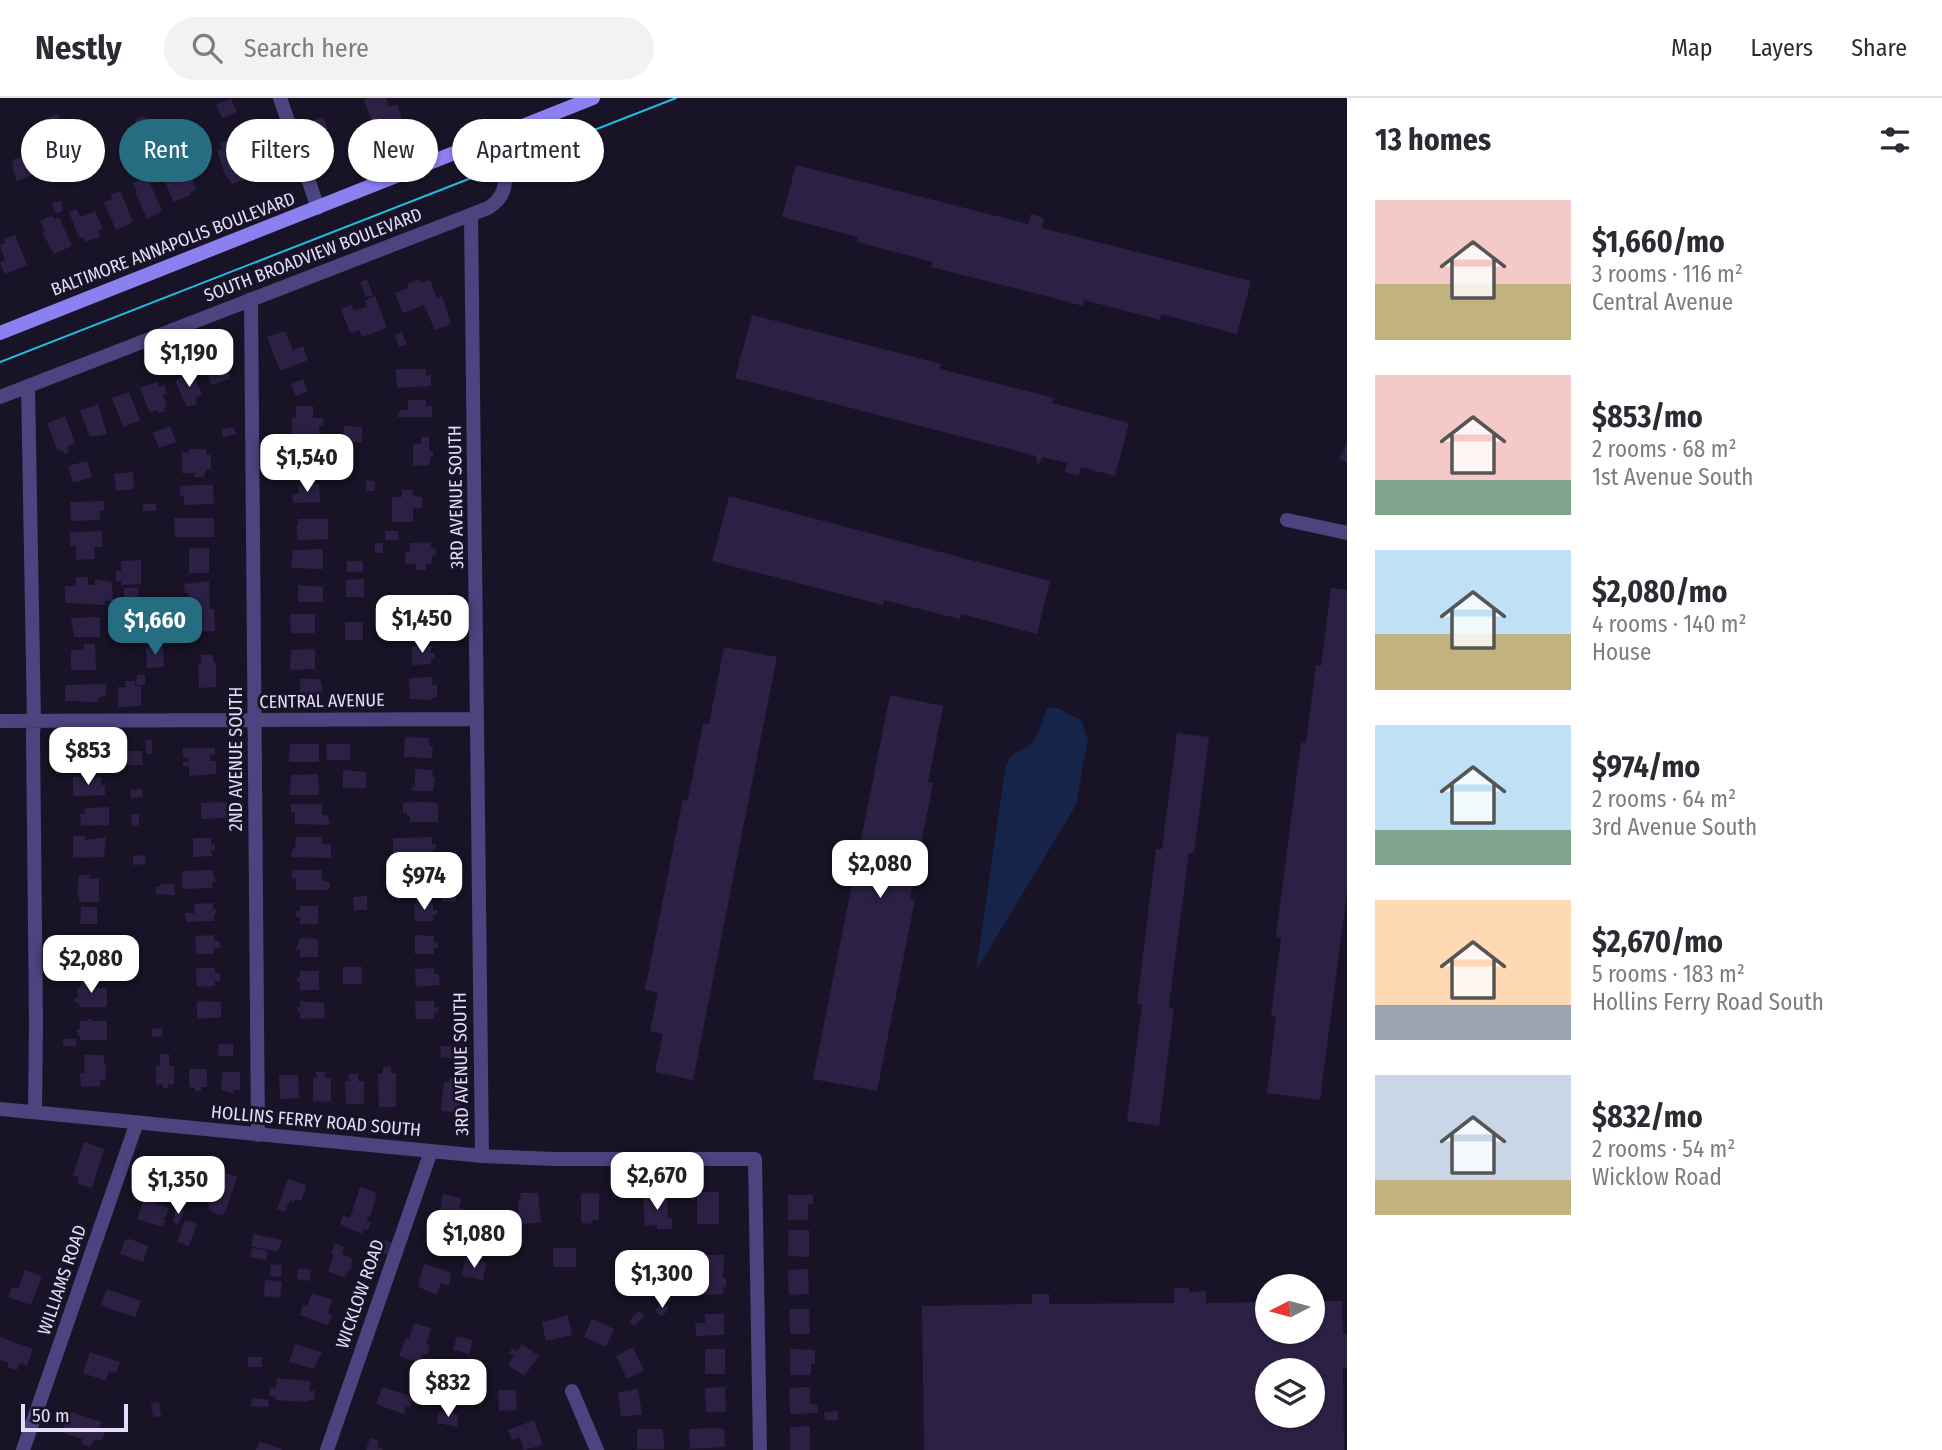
<!DOCTYPE html>
<meta charset="utf-8">
<style>
:root{--surface:#fff;--page:#f2f2f3;--text:#2b2b33;--muted:#7c7c81;--line:#e1e1e2;--accent:#266d82}
body{margin:0;font-family:"Fira Sans Condensed",sans-serif;background:var(--page);color:var(--text);height:100vh;display:flex;flex-direction:column;font-size:26px;white-space:nowrap}
*{box-sizing:border-box;margin:0}
p{font-size:23px;color:var(--muted)}
.icon{flex:none;width:38px;height:38px;fill:none;stroke:currentColor;stroke-width:2;stroke-linecap:round;stroke-linejoin:round}
.map{position:relative;flex:1;overflow:hidden}
.side{display:flex;flex-direction:column;background:var(--surface);width:595px}
.side>*{flex:none}
.guide{position:absolute;left:21px;top:21px;width:665px;height:63px;display:flex;gap:14px}
.needle{width:46px;rotate:264deg}
.fabs{position:absolute;left:1255px;top:1176px;display:grid;gap:14px}
.fabs a{display:grid;place-items:center;width:70px;height:70px;border-radius:50%;background:var(--surface);box-shadow:0 2px 5px #0004;font-size:35px}
.scale{position:absolute;left:21px;bottom:18px;width:107px;box-sizing:border-box;padding-left:7px;border:4px solid #e3dcfb;border-top:0;font-size:19px;line-height:24px;white-space:nowrap;color:#e3dcfb;-webkit-text-stroke:5px #181326;paint-order:stroke}
.price{position:absolute;translate:-50% -60px;padding:0 16px;border-radius:14px;background:#fff;color:#222;font-size:23px;line-height:46px;filter:drop-shadow(0 2px 4px #0008)}
.price::after{content:'';position:absolute;left:50%;top:42px;width:21px;height:16px;margin-left:-10px;background:inherit;clip-path:polygon(0 0,100% 0,50% 100%)}
.price.selected{background:var(--accent);color:#fff}
ul{padding:0;list-style:none}
li{display:flex;align-items:center;gap:21px;height:175px;padding:0 28px}
li span{display:grid;place-items:center;flex:none;width:196px;height:140px;border-radius:0px;color:#555}
li>.icon{margin-inline-start:auto}
span .icon{width:84px;height:84px;fill:#fffc;stroke-width:1}
li b{font-size:30px}
h2{display:flex;justify-content:space-between;align-items:center;height:84px;padding:0 28px;font-size:30px}
.chip{padding:0 24px;border-radius:32px;background:var(--surface);box-shadow:0 2px 5px #0004;font-size:24px;line-height:63px}
.chip.selected{background:var(--accent);color:#fff}
header{display:flex;align-items:center;gap:42px;box-sizing:border-box;height:98px;padding:0 35px;background:var(--surface);border-bottom:2px solid var(--line)}
header strong{font-size:33px}
nav{display:flex;gap:38px;margin-inline-start:auto;font-size:24px}
.search{width:490px;height:63px;background:var(--page);display:flex;align-items:center;gap:18px;box-sizing:border-box;padding:0 24px;border-radius:38px;color:var(--muted);font-size:26px}
main{display:flex;flex:1;min-height:0}
.map>svg:first-child{display:block}
.water{fill:#152448}
.building{fill:#2c2145;fill-rule:evenodd}
.lines{fill:none;stroke-linecap:round;stroke-linejoin:round}
.street{stroke:#4b447f;stroke-width:14}
.secondary{stroke:#8c7fef;stroke-width:14}
.tram{stroke:#20bee3;stroke-width:2}
.labels{text-anchor:middle;dominant-baseline:central;stroke-width:6;stroke-linejoin:round;paint-order:stroke}
.street-label{font-size:18px;fill:#e3dcfb;stroke:#181326}
</style>
<header>
<strong>Nestly</strong>
<div class="search"><svg class="icon" aria-label="search" viewBox="0 0 24 24"><circle cx="10" cy="10" r="6"/><path d="M15 15l6 6"/></svg>Search here</div>
<nav><a>Map</a><a>Layers</a><a>Share</a></nav>
</header>
<main>
<div class="map">
<svg width="1347" height="1352" viewBox="0 0 1347 1352">
<rect width="100%" height="100%" fill="#181326"/>
<path class="water" d="M1047 610H1058L1081 622 1088 641 1076 707 976 873 1005 671C1013 649 1016 658 1029 647 1039 638 1042 623 1047 610Z"/>
<path class="building" d="M369 0H386L389 9 397 6 402 22 375 32 364 2Z
M231 1 237 14 222 20 216 7Z
M58 16 67 40 48 47 39 23Z
M144 18 148 28 140 32 135 22Z
M323 19 334 47 316 55 304 26Z
M275 35 285 60 278 62 279 67 268 71 266 68 260 70 250 44 259 41 260 45 267 43 265 38Z
M230 42 232 46 238 44 249 80 232 86 224 74 217 52 222 51 220 45Z
M21 59 23 64 31 61 37 75 17 83 12 68 14 67 12 62Z
M796 67 1028 126 1031 116 1044 120 1042 130 1251 183 1237 236 1161 216 1160 222 1084 202 1083 208 1050 199 931 169 933 164 857 144 858 139 782 119Z
M181 74 185 83 192 80 196 92 190 94 191 97 173 104 164 80Z
M147 79 162 113 147 121 135 94H137L133 85Z
M120 93 133 124 116 132 104 104 112 101 111 97Z
M61 102 63 113 56 116 52 106Z
M76 111 81 119 95 113 103 131 98 133 100 138 85 144 83 139 79 140 69 114Z
M52 118 54 121 59 119 72 148 54 156 44 138 42 135 45 134 40 123Z
M15 137 27 167 5 176 0 164 5 162 0 147 5 145 4 141Z
M367 181 373 197 366 199 360 184Z
M419 181 420 185 430 182 437 200 442 198 451 226 435 232 424 207 403 215 395 195 408 190 407 186Z
M375 198 387 230 362 239 359 232 350 235 341 211 351 207 354 213 367 208 365 202Z
M752 217 941 266 940 271 1054 300 1052 305 1129 325 1115 378 1081 369 1079 378 1065 374 1067 365 1043 359 1039 366 1037 365 1036 358 735 280Z
M285 233 293 252 303 248 308 262 280 273 267 239Z
M402 234 407 246 399 249 395 237Z
M217 263 218 266 224 263 231 280 212 287 205 271Z
M396 271H426V278L431 277V288L397 290Z
M186 275 187 278 193 275 202 297 195 300 197 306 187 309 175 283Z
M303 281 308 293 296 298 291 286Z
M157 284 159 289 164 287 167 295 163 297 167 308 164 310 165 313 158 315 157 312 150 315 140 290Z
M129 294 140 322 123 329 112 300Z
M408 302H426V308H432V319H397L400 312H408Z
M98 306 107 336 90 339 80 313Z
M296 308H313V320H323V328H319V338H292V320H296Z
M65 318 75 345 68 348 69 354 64 356 63 353 57 352 47 325Z
M170 328 176 344 159 350 153 335Z
M344 328 362 329V344H344Z
M234 329 236 336 223 339 221 331Z
M421 339H429V353H433V359H430V367L413 368V346H421Z
M1347 345V365L1339 360Z
M189 351H206V357H211V371H206L204 379H194V375H182V354H189Z
M297 355H306V360H313V379H297V368H295Z
M87 363 92 379 73 385 68 368Z
M133 374 134 391 116 393 114 376Z
M366 382 375 383V393H366Z
M319 386 320 404 293 405V396H299L298 387Z
M200 387H213L214 406 184 407V398H180V388Z
M402 392H413V398L422 399V410H413V424H392V399H402Z
M729 398 1050 483 1037 536 961 516 960 521 884 502 883 507 712 463Z
M104 403V413H100V422L71 423 70 404Z
M143 406H156V413H143Z
M174 420H214V439H175Z
M298 421H328V441L298 442 296 428H298Z
M102 433V449H94L95 461 76 462V448H70V434Z
M385 433H398L399 442H385Z
M431 444V449L436 452V457H433L431 466H426V472H416V466H405V456L406 454H410V445Z
M375 445H383V455H375Z
M189 450H209V475H189Z
M323 451V471L291 470 293 452Z
M141 462V486L121 487V483H116V473H121V463Z
M347 463H363V474H347Z
M76 479H88V487H95V481L112 484 113 503H105V507L65 505V488H76Z
M364 481V499H346V482Z
M209 483 210 511H214L215 533 170 535 172 511 190 510 189 495H185L184 486Z
M298 487 323 489V504H298Z
M124 490H138V500H124Z
M1331 490 1347 492V794L1320 1002 1267 995 1276 918 1271 917 1281 841 1276 838 1301 645H1306L1316 567 1321 568Z
M424 515 437 516V535H409V530H401V516Z
M290 516H315V535H291Z
M100 519V539H74L71 520Z
M345 524H363V542H345Z
M84 546H95L96 572H71V552H84Z
M163 548 164 569 147 570 146 549Z
M412 548H431V555H435V561H431V566L412 567Z
M724 549 777 559 693 982 655 974 663 936 650 933 658 895 645 892 683 701 688 702 703 625 709 626Z
M315 551V571L290 572 291 552Z
M201 557H213V565H216V589L199 590 198 565H202Z
M137 577H145V587H136Z
M432 579V587H437V599L431 600V602L410 601 409 580Z
M300 581H318L321 583 323 595 318 594V603H300Z
M125 583H135V588H141V608L118 609V589H126Z
M106 586V597L98 600 97 604 65 603V587Z
M890 597 943 608 928 684 933 685 932 691 910 801 915 802 877 993 813 981Z
M1177 635 1209 639 1194 755H1189L1169 907V910L1174 911 1159 1028 1127 1023 1142 907 1137 906 1156 751H1162Z
M405 639 429 640V647L433 650 432 660 404 659Z
M145 642H152V656H146Z
M290 646H319V664H289Z
M326 646H350V662H327Z
M74 649H98L97 666 74 665Z
M183 650H215V657H210V663H216V676L189 678V668H183V664H189L188 660H183Z
M125 653H142L143 667H125Z
M415 671 433 672 432 679H435L433 693H412V688L415 689Z
M343 672 366 674V690H343Z
M318 676 319 697H290L291 677Z
M73 679H101V687H105V697L73 698Z
M142 691 143 699 131 700 130 692Z
M227 704 228 720 201 721V705Z
M425 704 438 705V724H410V718H407V715H403V705Z
M291 706H322V717H327L330 724 327 727 295 726V714H291Z
M109 709V727L81 728 80 716H85V710Z
M131 716H139V727L132 728Z
M73 738H85V742L106 739 104 759 73 760Z
M296 739H322V746H331V760L291 759 292 751H295Z
M432 739V746H436V751H433V757L393 758V740Z
M193 740H211V746L215 745V752H211L212 758 193 759Z
M145 757 146 766 133 767V758Z
M212 772 216 784H212L213 790 182 791V773Z
M292 772H322V782L330 785V790L328 792H296V780H292Z
M414 772H433V779H436L437 784 433 785V790L415 791Z
M79 777H90V781L99 780V804H79V797H77Z
M160 786H174L175 797 156 796V789H160Z
M456 796V804H442V797Z
M367 798V812H354L353 799Z
M213 805V811H216V815L214 817V823L186 824 185 815H195L194 806Z
M414 805H433V812H437V817H433L434 823H415Z
M300 808H318V826H300V819H296V813H300Z
M81 809H97V826H80Z
M214 837V843H219L220 850H214V856H196L195 838Z
M415 837 434 838V844L438 846V850H434V856H415Z
M300 840 318 841V859H300V852H296Z
M103 842 105 850H103V865H80V843Z
M103 868V878L80 879V869Z
M343 869H362V886H343Z
M196 870H215V875H220V883H215V888L197 889Z
M434 870V876H439L440 887 416 889 415 871Z
M300 873H319V892H300V884H297V879H300Z
M81 881H96V890H107V909H80L78 904H75V899L78 900 77 890H81Z
M197 903 221 904V919L197 921Z
M300 903 324 905 325 920 300 921V914L297 913V909H300Z
M415 903H434V910L438 909V914L434 915 435 921H416Z
M88 921H91V923H107V942H81L76 933 80 930V923H88Z
M162 930V938L152 939V931Z
M63 941H76V948H63Z
M219 946H233V958H218Z
M441 948H463L462 962 440 959Z
M160 956H169V968H174V987L168 986V990H163V986L156 987V968H160Z
M84 957H102L104 959V965H102L106 967V981L100 982V988L81 989 80 975H85Z
M391 968V975H396V1009H379L378 976 383 975V969Z
M189 971H207V989H201V993H195V990L189 989Z
M222 974H240V992H234V996L221 992Z
M316 974H325V980H331V1003L313 1004V980H317Z
M349 976H358V983H364V1006H346L345 983H349Z
M279 977H298L299 1000 280 1001Z
M449 980 463 981 461 1015 441 1013 444 984H449Z
M84 1044 104 1051 92 1090 77 1086 79 1079 73 1077Z
M158 1066 173 1072 165 1096 147 1089Z
M220 1073 237 1079 226 1112 223 1117 219 1115V1118L208 1111 210 1096H212Z
M288 1081 306 1087 305 1092 301 1103 295 1101 294 1105 290 1103 284 1114 277 1111Z
M360 1089 377 1095 370 1119 368 1118 367 1123 371 1124 368 1132 364 1131 362 1136 340 1126 343 1117 350 1120Z
M697 1094H719V1126H697Z
M520 1095H538L541 1124 519 1127 518 1101H521Z
M581 1095 599 1096V1122H592V1126L581 1125Z
M443 1096 461 1100 459 1110 464 1111 461 1132 438 1127Z
M667 1097 668 1120H672V1131H657V1127L645 1128 643 1099Z
M788 1097H813V1106L808 1107V1122H788Z
M144 1101 169 1110 165 1120H159L165 1122 163 1129 137 1121Z
M176 1110 184 1113 178 1126 173 1124Z
M185 1122 197 1126 189 1148 177 1144Z
M789 1132H809V1159L788 1158Z
M476 1134 484 1135 483 1145 474 1143Z
M254 1136 282 1142 278 1154 251 1148Z
M377 1139 392 1145 387 1157 372 1151Z
M130 1141 148 1148 143 1164 120 1156 125 1142Z
M335 1145 344 1149 342 1156 352 1160 351 1172H348L345 1180 328 1173 334 1157 331 1156Z
M252 1150 268 1153 266 1162 250 1159Z
M553 1150H576V1169H553Z
M701 1157H724L723 1180H726V1189H723V1196L698 1197V1182H704Z
M465 1161 486 1165 483 1182 462 1178Z
M271 1166 282 1167 281 1179 270 1178Z
M424 1166 451 1174 449 1188 441 1185 437 1197 418 1189Z
M298 1171 311 1172 310 1183 297 1181Z
M808 1171 809 1196 789 1197 788 1172Z
M25 1172 42 1178 31 1207 8 1199 12 1189 18 1191Z
M655 1176H671V1202H655Z
M265 1182 282 1184 280 1200 264 1198Z
M1174 1190H1189V1194L1206 1193V1205L1267 1204V1234H1312V1203H1342L1343 1236H1347V1270H1343L1344 1352H924L922 1208 1032 1206V1196H1049V1206L1174 1205ZM1267 1272H1312V1318H1267Z
M107 1191 141 1203 135 1219 107 1210 101 1206Z
M312 1195 332 1202 328 1215 332 1217 328 1227 300 1217 303 1207 307 1208Z
M661 1205 669 1210 662 1219 655 1213Z
M789 1211H809L810 1236H790Z
M639 1213 644 1218 634 1228 629 1223Z
M705 1216H724V1237L696 1238 695 1225H705Z
M568 1217 572 1237 546 1243 542 1224Z
M592 1221 614 1231 606 1249 584 1239Z
M414 1225 431 1230 426 1246 430 1247 427 1257 422 1256 420 1265 399 1258 406 1239 409 1241Z
M457 1238 473 1242 469 1256 453 1252Z
M0 1239 33 1251 27 1268 20 1265 17 1272 7 1269 9 1265 0 1262Z
M295 1246 322 1254 313 1271 289 1264Z
M522 1246 539 1258 524 1278 508 1267 514 1258 509 1255 513 1250 517 1253Z
M633 1249 644 1272 627 1281 616 1258Z
M705 1251H725V1276H705Z
M790 1251 815 1252V1266H811V1277H790Z
M90 1254 120 1264 116 1275 109 1273 106 1283 83 1275Z
M248 1259H262V1269H248Z
M277 1280 310 1283 309 1293H315L314 1302 309 1301 308 1304 275 1302 276 1299 269 1298 270 1290 276 1291Z
M454 1288H470V1301H466L465 1308 454 1307Z
M382 1289 414 1299 410 1310 406 1308 404 1316 376 1306Z
M421 1289 439 1295 436 1303 418 1297Z
M725 1289 726 1314H706L705 1290Z
M810 1289V1306H817L818 1315 790 1316 789 1290Z
M638 1291 642 1316 621 1319 618 1294Z
M498 1292H516L517 1312 499 1313Z
M252 1300 269 1302 268 1309 251 1308Z
M159 1304 161 1318 153 1319 151 1305Z
M439 1313 459 1317 457 1329 437 1325Z
M838 1313V1322H825L824 1314Z
M71 1314 102 1324 99 1332 105 1334 101 1343 95 1341 90 1349 81 1345 82 1341 61 1334Z
M534 1322 543 1347 524 1352 520 1339 512 1342 508 1332Z
M810 1328V1352H790V1329Z
M716 1330 724 1331 725 1349 690 1351 689 1331Z
M637 1331H663L664 1351H637Z
M370 1340 379 1343 377 1349 384 1352H366Z
M259 1344 268 1346 283 1352H256Z"/>
<g class="lines">
<path class="street" d="M280 0 318 110
M471 117 482 1058
M251 201 258 1037
M28 288 34 623 33 636 36 925 35 1014
M0 299 488 110C516 93 503 66 494 41
M1287 422 1347 435
M0 623 477 621
M0 1011 482 1058 554 1061H755L760 1352
M572 1293 597 1352
M23 1352 137 1024
M327 1352 431 1053"/>
<path class="secondary" d="M0 235 593 0"/>
<path class="tram" d="M0 264 676 0"/>
</g>
<g class="labels">
<g class="street-label">
<text transform="translate(173 146) rotate(-21)">BALTIMORE ANNAPOLIS BOULEVARD</text>
<text transform="translate(313 157) rotate(-21)">SOUTH BROADVIEW BOULEVARD</text>
<text transform="translate(456 399) rotate(-91)">3RD AVENUE SOUTH</text>
<text transform="translate(322 603) rotate(-1)">CENTRAL AVENUE</text>
<text transform="translate(236 661) rotate(-90)">2ND AVENUE SOUTH</text>
<text transform="translate(461 966) rotate(-91)">3RD AVENUE SOUTH</text>
<text transform="translate(316 1023) rotate(5)">HOLLINS FERRY ROAD SOUTH</text>
<text transform="translate(62 1182) rotate(-71)">WILLIAMS ROAD</text>
<text transform="translate(360 1196) rotate(-71)">WICKLOW ROAD</text>
</g>
</g>
</svg>
<div class="fabs">
<a><svg class="needle" viewBox="-14 -14 28 28"><path d="M0-13l5 13h-10z" fill="#e53935"/><path d="M0 13l5-13h-10z" fill="#7c7c81"/></svg></a>
<a><svg class="icon" aria-label="layers" viewBox="0 0 24 24"><path d="M12 4l9 5-9 5-9-5zM3 14l9 5 9-5"/></svg></a>
</div>
<div class="scale">50 m</div>
<b class="price" style="left:189px;top:291px">$1,190</b>
<b class="price" style="left:307px;top:396px">$1,540</b>
<b class="price" style="left:422px;top:557px">$1,450</b>
<b class="price selected" style="left:155px;top:559px">$1,660</b>
<b class="price" style="left:88px;top:689px">$853</b>
<b class="price" style="left:880px;top:802px">$2,080</b>
<b class="price" style="left:424px;top:814px">$974</b>
<b class="price" style="left:91px;top:897px">$2,080</b>
<b class="price" style="left:657px;top:1114px">$2,670</b>
<b class="price" style="left:178px;top:1118px">$1,350</b>
<b class="price" style="left:474px;top:1172px">$1,080</b>
<b class="price" style="left:662px;top:1212px">$1,300</b>
<b class="price" style="left:448px;top:1321px">$832</b>
<div class="guide">
<a class="chip">Buy</a>
<a class="chip selected">Rent</a>
<a class="chip">Filters</a>
<a class="chip">New</a>
<a class="chip">Apartment</a>
</div>
</div>
<section class="side">
<h2>13 homes<svg class="icon" aria-label="filters" viewBox="0 0 24 24"><path d="M4 7h16M4 17h16"/><circle cx="9" cy="7" r="2"/><circle cx="15" cy="17" r="2"/></svg></h2>
<ul>
<li><span style="background:linear-gradient(#f6c9c9 60%,#c2b280 0)"><svg class="icon" aria-label="home" viewBox="0 0 24 24"><path d="M3 11l9-7 9 7M6 9v11h12V9"/></svg></span><div><b>$1,660/mo</b><p>3 rooms · 116 m²</p><p>Central Avenue</p></div></li>
<li><span style="background:linear-gradient(#f6c9c9 75%,#7fa58c 0)"><svg class="icon" aria-label="home" viewBox="0 0 24 24"><path d="M3 11l9-7 9 7M6 9v11h12V9"/></svg></span><div><b>$853/mo</b><p>2 rooms · 68 m²</p><p>1st Avenue South</p></div></li>
<li><span style="background:linear-gradient(#bfe0f5 60%,#c2b280 0)"><svg class="icon" aria-label="home" viewBox="0 0 24 24"><path d="M3 11l9-7 9 7M6 9v11h12V9"/></svg></span><div><b>$2,080/mo</b><p>4 rooms · 140 m²</p><p>House</p></div></li>
<li><span style="background:linear-gradient(#bfe0f5 75%,#7fa58c 0)"><svg class="icon" aria-label="home" viewBox="0 0 24 24"><path d="M3 11l9-7 9 7M6 9v11h12V9"/></svg></span><div><b>$974/mo</b><p>2 rooms · 64 m²</p><p>3rd Avenue South</p></div></li>
<li><span style="background:linear-gradient(#ffd9b3 75%,#9aa5b1 0)"><svg class="icon" aria-label="home" viewBox="0 0 24 24"><path d="M3 11l9-7 9 7M6 9v11h12V9"/></svg></span><div><b>$2,670/mo</b><p>5 rooms · 183 m²</p><p>Hollins Ferry Road South</p></div></li>
<li><span style="background:linear-gradient(#c9d6e8 75%,#c2b280 0)"><svg class="icon" aria-label="home" viewBox="0 0 24 24"><path d="M3 11l9-7 9 7M6 9v11h12V9"/></svg></span><div><b>$832/mo</b><p>2 rooms · 54 m²</p><p>Wicklow Road</p></div></li>
</ul>
</section>
</main>
